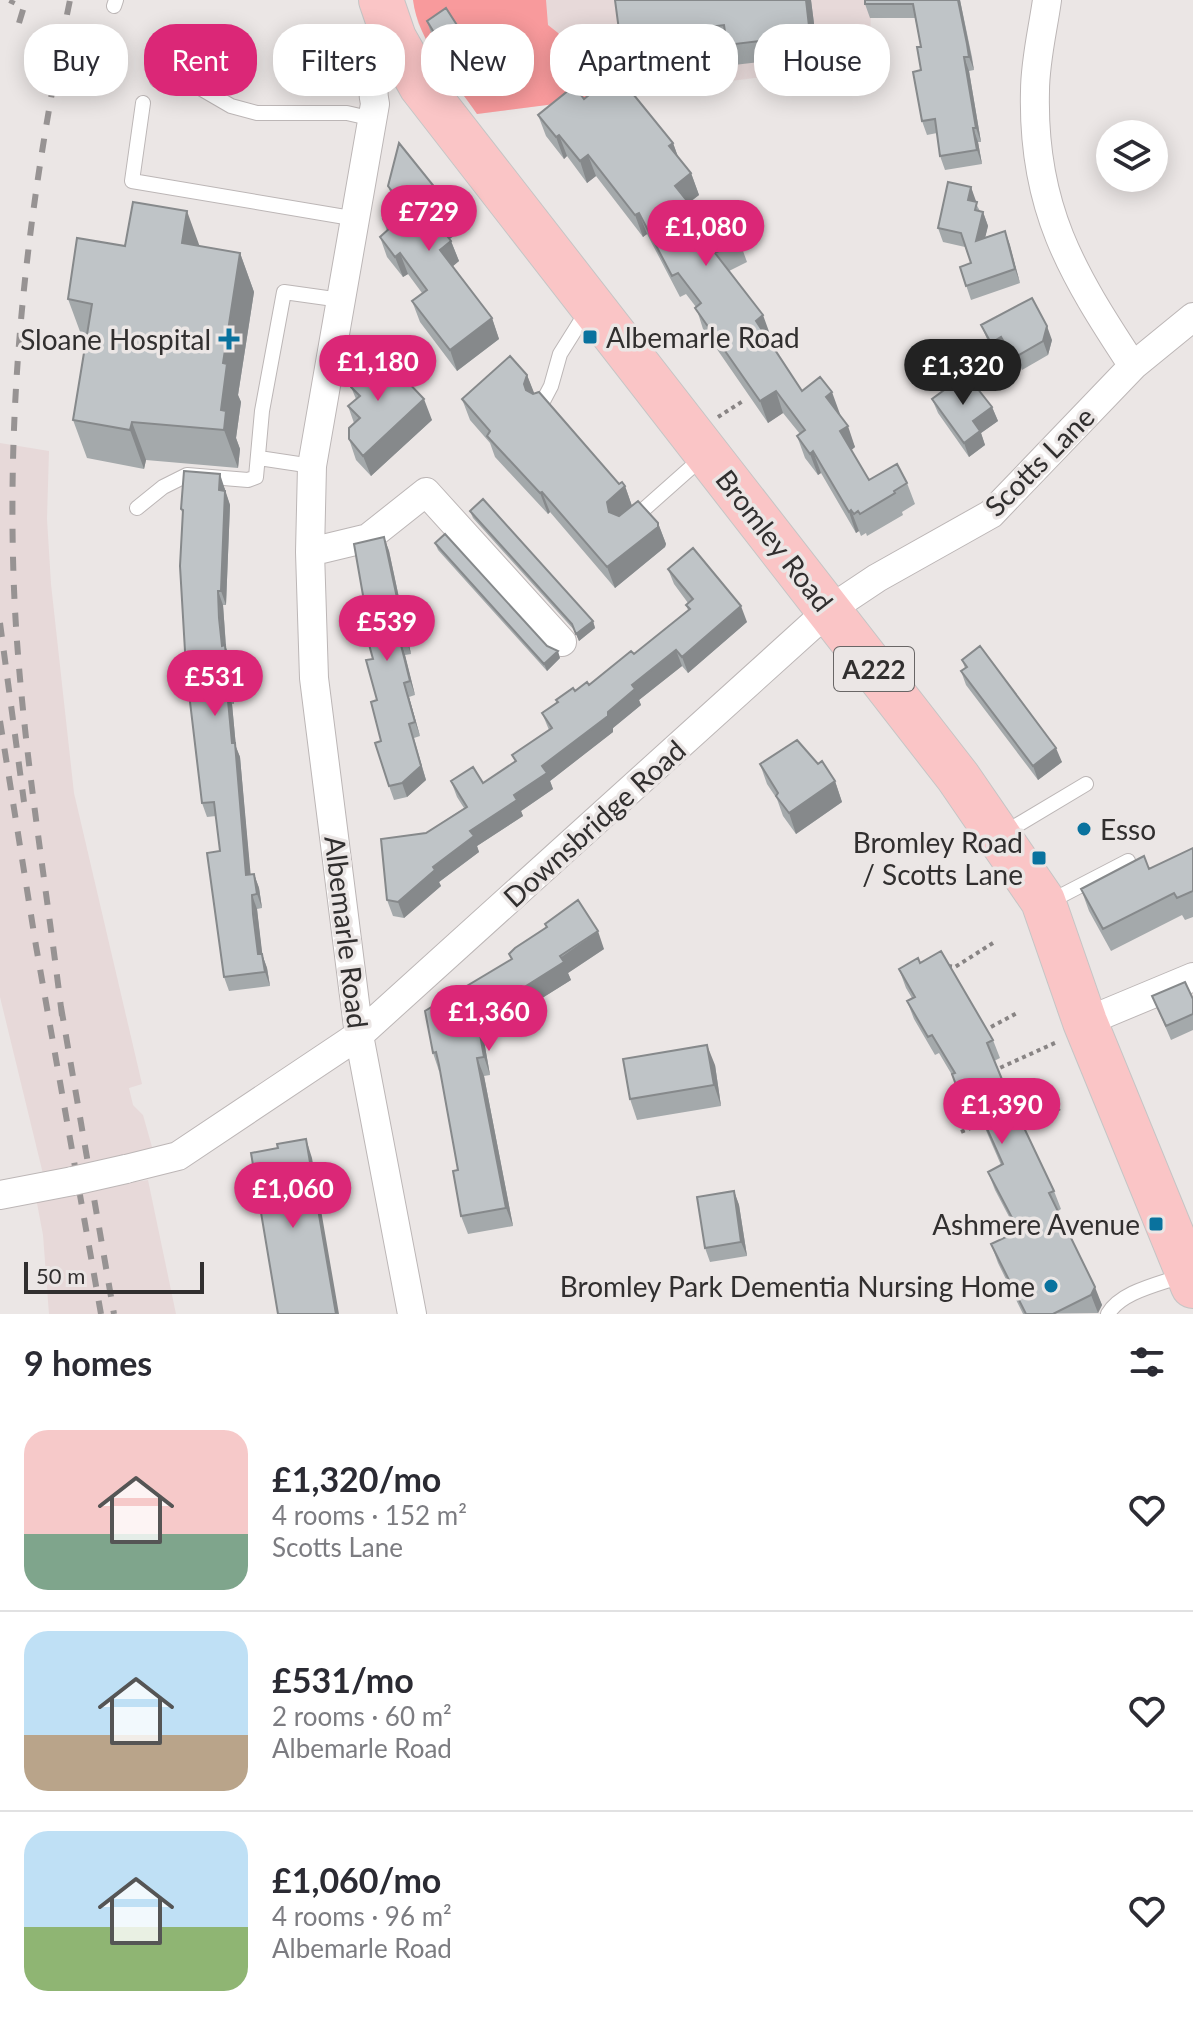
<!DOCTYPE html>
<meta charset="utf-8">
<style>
:root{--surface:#fff;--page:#f2f2f3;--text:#2b2b33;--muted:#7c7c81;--line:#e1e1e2;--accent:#db2777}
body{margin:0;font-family:Lato,sans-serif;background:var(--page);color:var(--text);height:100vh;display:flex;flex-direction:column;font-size:30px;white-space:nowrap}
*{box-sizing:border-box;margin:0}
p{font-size:26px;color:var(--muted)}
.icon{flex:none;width:44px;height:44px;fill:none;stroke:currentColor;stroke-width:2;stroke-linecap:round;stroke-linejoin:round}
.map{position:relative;height:1314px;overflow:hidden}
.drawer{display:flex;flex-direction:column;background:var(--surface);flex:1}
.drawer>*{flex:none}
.top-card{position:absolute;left:24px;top:24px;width:1146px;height:72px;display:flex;gap:16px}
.buttons{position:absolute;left:1096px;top:120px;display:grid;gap:16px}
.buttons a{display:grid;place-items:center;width:72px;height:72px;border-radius:50%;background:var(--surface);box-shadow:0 4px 20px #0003;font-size:40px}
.scale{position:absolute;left:24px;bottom:20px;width:180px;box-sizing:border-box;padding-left:8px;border:4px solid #312f2f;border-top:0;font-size:22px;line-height:28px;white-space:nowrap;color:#312f2f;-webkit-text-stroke:6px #ebe6e5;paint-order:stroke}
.price{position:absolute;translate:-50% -68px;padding:0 18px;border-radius:28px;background:var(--accent);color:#fff;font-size:26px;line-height:52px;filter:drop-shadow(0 2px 4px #0008)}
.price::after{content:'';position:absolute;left:50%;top:48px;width:24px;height:18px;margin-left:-12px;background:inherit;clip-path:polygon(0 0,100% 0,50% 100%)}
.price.active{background:#222;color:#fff}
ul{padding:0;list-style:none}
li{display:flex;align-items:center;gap:24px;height:200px;padding:0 24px}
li+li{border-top:2px solid var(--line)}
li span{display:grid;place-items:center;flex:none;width:224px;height:160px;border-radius:24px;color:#555}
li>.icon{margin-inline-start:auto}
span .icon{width:96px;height:96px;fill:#fffc;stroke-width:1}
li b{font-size:34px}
h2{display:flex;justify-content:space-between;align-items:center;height:96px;padding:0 24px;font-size:34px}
.tag{padding:0 28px;border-radius:32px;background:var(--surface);box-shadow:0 4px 20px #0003;font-size:28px;line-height:72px}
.tag.active{background:var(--accent);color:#fff}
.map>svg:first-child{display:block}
.built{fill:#e7d9d9}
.forest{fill:#f89a9c}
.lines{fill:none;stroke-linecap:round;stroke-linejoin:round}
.service-casing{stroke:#bcb6b6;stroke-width:16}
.minor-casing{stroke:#bcb6b6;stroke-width:30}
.primary-casing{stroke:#c5c5c5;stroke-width:46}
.path{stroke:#888484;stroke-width:4;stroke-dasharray:4 4;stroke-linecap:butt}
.service{stroke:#fff;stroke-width:14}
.minor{stroke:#fff;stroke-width:28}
.primary{stroke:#fac5c6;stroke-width:44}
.rail{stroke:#979393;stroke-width:6;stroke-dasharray:14 14;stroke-linecap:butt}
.minor-bridge-casing{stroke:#bcb6b6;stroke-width:30;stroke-linecap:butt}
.minor-bridge{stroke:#fff;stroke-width:28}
.wall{fill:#a4a9ab}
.shaded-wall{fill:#86898b}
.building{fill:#bfc4c7;stroke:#86898b;stroke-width:2}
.poi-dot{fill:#09729e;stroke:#ebe6e5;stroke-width:3}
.labels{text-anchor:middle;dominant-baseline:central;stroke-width:7;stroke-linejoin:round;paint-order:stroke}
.shield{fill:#ebe6e5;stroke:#696666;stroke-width:2}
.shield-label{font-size:26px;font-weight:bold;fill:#312f2f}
.poi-label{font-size:28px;fill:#312f2f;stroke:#ebe6e5;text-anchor:end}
.street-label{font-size:28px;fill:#312f2f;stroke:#ebe6e5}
</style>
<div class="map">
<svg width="1193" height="1314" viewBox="0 0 1193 1314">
<rect width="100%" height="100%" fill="#ebe6e5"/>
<path class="built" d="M413 0H871L870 63 477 114 429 44 418 23Z
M0 443 49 451 47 519 51 584 74 793 142 1084 129 1088 133 1105 143 1115 154 1154 44 1178 0 997Z
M148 1180 176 1314H49L43 1235 36 1198Z"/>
<path class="forest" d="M413 0H546L548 25 572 44 605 42 626 79 625 95 477 114C454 80 418 42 413 0Z"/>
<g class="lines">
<g class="service-casing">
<path id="service" d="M114 6 116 0
M157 80 200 88 231 106 257 113H347L373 119
M143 103 132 181 357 219
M541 405 551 386 560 354 587 311
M259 458 312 466
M137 508 163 487 187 475 248 480 256 477 262 411 284 292 341 300
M633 519 704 456
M1004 833 1086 784
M1049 902 1128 861
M1108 1314C1121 1291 1161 1284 1184 1275"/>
</g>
<g class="minor-casing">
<path id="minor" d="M1047 0C1043 29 1035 61 1035 91 1032 207 1071 272 1133 366
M389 27C380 53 369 76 375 104L312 466 310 552 314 678 359 1035 412 1314
M310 552 368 538 426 492 562 642
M1085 1022 1193 977
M126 1169 178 1156 359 1035 829 610 877 578 991 514 1133 366 1193 317
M0 1195 73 1181"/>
</g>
<g class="primary-casing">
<path id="primary" d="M381 0 394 38 421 86 958 777 1043 901 1085 1022 1193 1286"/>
</g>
<path class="path" d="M718 417 743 401
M948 966 955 967 993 943
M991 1027 1017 1013
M993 1071 1057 1042
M1012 1112 1050 1097 1059 1111
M961 1132 985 1122"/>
<use href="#service" class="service"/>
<use href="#minor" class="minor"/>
<use href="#primary" class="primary"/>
<path class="rail" d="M11 4 13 0
M19 23 26 0
M0 623 24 802
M0 721 36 946 101 1314
M61 1007 114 1314
M62 1016C45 874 20 732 14 589 6 387 29 197 70 0"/>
<g class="minor-bridge-casing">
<path id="minor-bridge" d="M73 1181 126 1169"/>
</g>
<use href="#minor-bridge" class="minor-bridge"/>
</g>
<path class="wall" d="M811 0 818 55 734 65 727 45 627 58 620 38Z
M960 0 972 57 974 70 969 71 981 142H978L982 164 945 170 940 156 937 133 927 135 922 121 921 47 915 18H870L865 4Z
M427 21 472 56 467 60 470 67 453 79 439 58Z
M584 99 673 143 678 157 691 173 699 195 689 203 700 217 715 221 739 240 747 262 729 271 771 337 768 340 802 391 840 414 855 447 851 450 869 480 907 483 915 504 902 512 903 515 867 536 866 533 861 536 859 531 856 533 821 473 818 475 805 458 797 436 800 434 783 413 768 423 703 329 696 307 686 294 680 297 647 234 643 237 596 176 587 183 567 156 564 159 546 136 538 115Z
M388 186 460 231 450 239 459 261 452 267 492 318 499 339 457 371 420 322 412 301 422 293 408 274 403 277 387 257 380 237 387 231 383 219 390 214 385 202 392 197Z
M971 187 975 202 980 211 983 212 988 226 985 237 1005 231 1020 283 971 300 960 267 971 263 965 247 943 242 938 228Z
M125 246H200L240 253 254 292 238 395 241 402 236 438 240 449 238 468 146 460 144 469 87 458 73 420 86 338 82 337 68 299Z
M981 325 1052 340 1048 355 1022 370 1020 366 1016 369 1006 352 996 357 987 339Z
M387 375 432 420 371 476 356 460 349 439 354 423 348 406 356 399 351 387Z
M527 375 534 394 619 484 625 486 632 506 658 523 666 544 665 547 615 588 550 512 548 514 495 457 490 443 470 420 462 399Z
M932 399 992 407 998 421 981 433 985 445 969 457 938 413Z
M225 488V491L230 505 226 605H223L225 632 226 648 230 659 234 704H232L236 747 240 757 250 874H254L259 888 262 908 257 909 259 928 262 954 267 968 270 986 229 991 224 977 220 851 216 816 207 817 202 803 183 515 181 509Z
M470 511 593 621 595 628 579 641 575 631 473 518Z
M384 537 389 551 411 654 405 655 415 695 409 697 420 736 414 738 426 780 407 797 394 800 389 786 381 741 373 659 367 618Z
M435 543 547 646 560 658 547 671 438 550Z
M668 569 747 622 688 673 682 666 639 700 641 705 613 728V732L550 781 553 789 521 811 523 816 477 846 479 852 439 882 441 886 404 918 393 916 387 900 426 833 464 808 457 797 451 781 483 783 515 762 512 755 549 730 542 713 557 703 556 700 589 685 634 654 688 610 686 605 688 603 674 584Z
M962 660 1062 762 1038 780 966 685 961 671 965 668Z
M760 764H818L835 781 842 802 796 834 783 816 777 799 767 784Z
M1193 848V917L1185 920 1182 915 1111 951 1089 911 1081 889 1149 869Z
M545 924 604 949 568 973 571 980 483 1035 490 1075 484 1076 513 1226 468 1234 461 1216 458 1170 440 1071H439L433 1053 511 959 509 954 546 928Z
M920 963 993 1040 1000 1058 994 1061 1008 1094 1054 1191 1061 1209 1058 1211 1102 1305 1098 1313 1023 1314 998 1263 991 1244 1017 1232 995 1190 988 1172 1001 1165 978 1112 968 1116 952 1075 939 1053 935 1055 914 1019 907 1001 912 998 906 988 899 969Z
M1152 996 1193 999V1030L1171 1040Z
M715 1065 721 1106 637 1120 630 1099Z
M734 1191 739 1205 747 1256 710 1262 705 1248Z"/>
<path class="shaded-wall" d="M806 0H811L818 55 810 35Z
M958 0H960L974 70 969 57Z
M464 36 472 56 467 60 470 67 453 79 445 58 459 40Z
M964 57 969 71 981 142 976 128Z
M973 128 978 142 982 164 977 150Z
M559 135 567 156 564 159 556 137Z
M673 143 681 165 669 146Z
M588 155 596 176 587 183 580 161Z
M691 173 699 195 683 207 675 186Z
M971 187 976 201 973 214 968 200Z
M453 210 460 231 444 243 437 223Z
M187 211 201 250 182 243Z
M983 212 988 226 981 255 976 241Z
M639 213 647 234 643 237 635 215Z
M1005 231 1010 245 1020 283 1015 269Z
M451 241 459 261 447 271 440 250Z
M240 253 254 292 238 395 241 402 236 438 240 449 238 468 224 430 221 410 223 363Z
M400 253 408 274 403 277 395 257Z
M763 315 771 337 763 343 756 321Z
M492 318 499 339 457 371 450 350Z
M1047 326 1052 340 1048 355 1043 341Z
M527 375 535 395 533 411 524 384Z
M776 391 783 413 768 423 760 401Z
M832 392 840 414 834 419 826 397Z
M424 399 432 420 371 476 363 456Z
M992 407 998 421 981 433 985 445 969 457 964 443 973 421Z
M132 422 146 460 144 469 130 430Z
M848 426 855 447 848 453 840 431Z
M813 451 821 473 818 475 810 454Z
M220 474 230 505 226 605 221 591 219 490Z
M625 486 632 506 615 523 609 512 607 502Z
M542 492 550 512 548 514 540 493Z
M851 510 859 531 856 533 849 512Z
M658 523 666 544 665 547 615 588 607 567Z
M384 537 389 551 411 654 406 640Z
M218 591 223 605 226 648 230 659 234 704 229 690 222 646Z
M741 606 747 622 688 673 682 657Z
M593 621 595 628 579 641 576 634Z
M400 641 405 655 415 695 410 681Z
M676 650 682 666 639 700 641 705 613 728V732L550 781 553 789 521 811 523 816 477 846 479 852 439 882 441 886 404 918 398 902 433 867 470 831 542 766 608 712 632 685Z
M558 651 560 658 547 671 544 664Z
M404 683 409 697 420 736 415 722Z
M227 690 232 704 236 747 240 757 252 889 246 875Z
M409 724 426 780 407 797 402 783Z
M1056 748 1062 762 1038 780 1033 766Z
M835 781 842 802 796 834 789 813Z
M254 874 259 888 262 908 257 894Z
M252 895 257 909 264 968 258 954Z
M598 931 604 949 568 973 571 980 483 1035 490 1075 484 1057 477 1017Z
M262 954 267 968 270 986 265 972Z
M707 1045 715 1065 721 1106 714 1085Z
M477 1058 484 1076 513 1226 506 1208Z
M306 1139 312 1158 339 1314H336Z
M734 1191 739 1205 747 1256 741 1242Z
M1095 1287 1102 1305 1098 1313 1091 1295Z"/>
<path class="building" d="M615 0H806L810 35 727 45 724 25 620 38Z
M865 0H958L967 44 969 57H964L976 128H973L977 150 940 156 935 119 922 121 913 72 921 70 917 47H921L913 4H865Z
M446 8 464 36 459 40 463 46 445 58 431 37 435 34 427 21Z
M616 73 673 143 669 146 691 173 675 186 700 217 711 212 715 221 726 215 739 240 715 253 763 315 756 321 802 391 820 377 832 392 826 397 848 426 840 431 869 480 897 464 907 483 894 491 895 493 860 514 858 511 854 514 851 510 849 512 813 451 810 454 797 436 805 430 776 391 760 401 695 308 701 303 678 273 672 276 639 213 635 215 588 155 580 161 559 135 556 137 538 115 574 86 584 99Z
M399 143 453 210 437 223 451 241 440 250 492 318 450 350 412 301 427 290 400 253 395 257 380 237 390 228 383 219 393 211 385 202 395 195 388 186Z
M948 182 971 187 968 200 977 202 975 210 983 212 976 241 1005 231 1015 269 966 286 960 267 971 263 961 233 938 228Z
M133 202 187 211 182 243 240 253 223 363 227 364 221 410 226 411 224 430 132 422 130 430 73 420 92 304 68 299 77 238 125 246Z
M1032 298 1047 326 1043 341 1017 356 1015 352 1011 354 1001 337 991 343 981 325Z
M510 356 527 375 524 384 526 390 533 394 539 392 619 484 622 482 625 486 607 502 609 512 619 516 638 501 658 523V527L607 567 542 492 540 493 487 436 490 431 462 399Z
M353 357 372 358 387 375 393 371 401 380 404 378 424 399 363 456 349 439V428L360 418 348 406 360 396 351 387Z
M966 374 992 407 973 421 980 431 964 443 932 399Z
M184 471 220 474 219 490 225 491 221 591H218L219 618 222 646 225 645 229 690H227L232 743H235L246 875 254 874 257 894 252 895 253 914 258 954H262L265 972 224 977 207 853 220 851 214 802 202 803 186 668 180 566 183 510 181 509Z
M483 499 593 621 576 634 572 624 470 511Z
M445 534 547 646 558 651 544 664 435 543Z
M384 537 406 640 400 641 410 681 404 683 415 722 409 724 421 766 402 783 389 786 375 743 381 741 371 702 377 700 366 660 373 659 362 619 367 618 354 544Z
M693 548 741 606 682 657 676 650 632 685 635 689 608 712V716L542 766 547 773 514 795 517 800 470 831 474 836 433 867 435 870 398 902 387 900 381 839 426 833 467 807 451 781 473 767 483 783 516 761 512 755 552 728 542 713 558 702 556 700 573 688 575 691 587 682 589 685 631 651 634 654 690 609 686 605 693 599 668 569Z
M980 646 1056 748 1033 766 961 671 967 667 962 660Z
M797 740 818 764 822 761 835 781 789 813 776 796 778 793 760 764Z
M1193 848V891L1177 898 1174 893 1103 929 1081 889 1144 856 1149 869Z
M578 900 598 931 560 956 564 962 477 1017 484 1057 477 1058 506 1208 461 1216 453 1171 458 1170 439 1065 436 1052 433 1053 425 1011 512 959 509 954 515 948 547 927 545 924Z
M941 951 993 1040 987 1043 1008 1094 1054 1191 1049 1193 1095 1287 1091 1295 1053 1314H1026L991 1244 1019 1231 988 1172 1003 1164 971 1093 961 1098 952 1074 955 1073 932 1035 928 1037 907 1001 915 997 899 969 918 958 920 963Z
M1185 982 1193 999V1014L1166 1026 1152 996Z
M707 1045 714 1085 630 1099 623 1059Z
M306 1139 336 1314H278L251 1153 278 1148 277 1144Z
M734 1191 741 1242 705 1248 697 1197Z"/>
<g class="poi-dot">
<rect x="582" y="329" width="16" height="16" rx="4"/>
<path d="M225 327h8v8h8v8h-8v8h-8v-8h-8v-8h8z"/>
<circle cx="1084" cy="829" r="8"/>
<rect x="1031" y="850" width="16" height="16" rx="4"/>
<rect x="1148" y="1216" width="16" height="16" rx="4"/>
<circle cx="1051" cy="1286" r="8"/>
</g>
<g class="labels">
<rect class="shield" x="834" y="647" width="80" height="44" rx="6"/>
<g class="shield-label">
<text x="874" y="669">A222</text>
</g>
<g class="poi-label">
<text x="606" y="337" text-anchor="start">Albemarle Road</text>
<text x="211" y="339">Sloane Hospital</text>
<text x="1100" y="829" text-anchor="start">Esso</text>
<text x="1023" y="842">Bromley Road<tspan x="1023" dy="32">/ Scotts Lane</tspan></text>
<text x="1140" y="1224">Ashmere Avenue</text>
<text x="1035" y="1286">Bromley Park Dementia Nursing Home</text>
</g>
<g class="street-label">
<text transform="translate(1039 461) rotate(-45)">Scotts Lane</text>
<text transform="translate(775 540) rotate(52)">Bromley Road</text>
<text transform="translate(594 823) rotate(-42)">Downsbridge Road</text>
<text transform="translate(347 932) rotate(83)">Albemarle Road</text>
</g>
</g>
</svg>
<div class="buttons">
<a><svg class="icon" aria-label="layers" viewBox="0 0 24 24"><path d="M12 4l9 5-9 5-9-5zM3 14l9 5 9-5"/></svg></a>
</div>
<div class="scale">50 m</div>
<b class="price" style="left:429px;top:253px">£729</b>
<b class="price" style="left:706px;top:268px">£1,080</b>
<b class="price" style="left:378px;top:403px">£1,180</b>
<b class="price active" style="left:963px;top:407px">£1,320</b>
<b class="price" style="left:387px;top:663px">£539</b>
<b class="price" style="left:215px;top:718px">£531</b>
<b class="price" style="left:489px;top:1053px">£1,360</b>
<b class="price" style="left:1002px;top:1146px">£1,390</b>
<b class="price" style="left:293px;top:1230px">£1,060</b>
<div class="top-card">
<a class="tag">Buy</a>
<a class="tag active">Rent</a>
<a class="tag">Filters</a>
<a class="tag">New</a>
<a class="tag">Apartment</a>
<a class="tag">House</a>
</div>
</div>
<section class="drawer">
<h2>9 homes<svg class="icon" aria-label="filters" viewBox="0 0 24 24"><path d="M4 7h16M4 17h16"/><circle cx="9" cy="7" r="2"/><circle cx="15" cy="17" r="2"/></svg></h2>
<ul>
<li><span style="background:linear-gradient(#f6c9c9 65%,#7fa58c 0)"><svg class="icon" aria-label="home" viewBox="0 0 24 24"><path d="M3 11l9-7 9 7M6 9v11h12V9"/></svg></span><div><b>£1,320/mo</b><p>4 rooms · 152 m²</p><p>Scotts Lane</p></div><svg class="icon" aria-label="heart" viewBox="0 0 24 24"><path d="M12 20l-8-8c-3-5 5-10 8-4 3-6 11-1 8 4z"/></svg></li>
<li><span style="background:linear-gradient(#bfe0f5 65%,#b9a48a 0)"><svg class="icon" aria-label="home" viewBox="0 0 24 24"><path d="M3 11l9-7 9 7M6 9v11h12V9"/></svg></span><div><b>£531/mo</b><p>2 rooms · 60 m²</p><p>Albemarle Road</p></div><svg class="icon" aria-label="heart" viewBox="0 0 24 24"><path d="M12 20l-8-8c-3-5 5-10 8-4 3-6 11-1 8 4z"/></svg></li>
<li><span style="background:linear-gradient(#bfe0f5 60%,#8fb573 0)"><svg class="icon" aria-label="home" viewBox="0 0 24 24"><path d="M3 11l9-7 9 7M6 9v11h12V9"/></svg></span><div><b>£1,060/mo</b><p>4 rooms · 96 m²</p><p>Albemarle Road</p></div><svg class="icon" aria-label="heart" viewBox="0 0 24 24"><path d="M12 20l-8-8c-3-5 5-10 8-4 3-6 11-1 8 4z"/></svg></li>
</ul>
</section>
